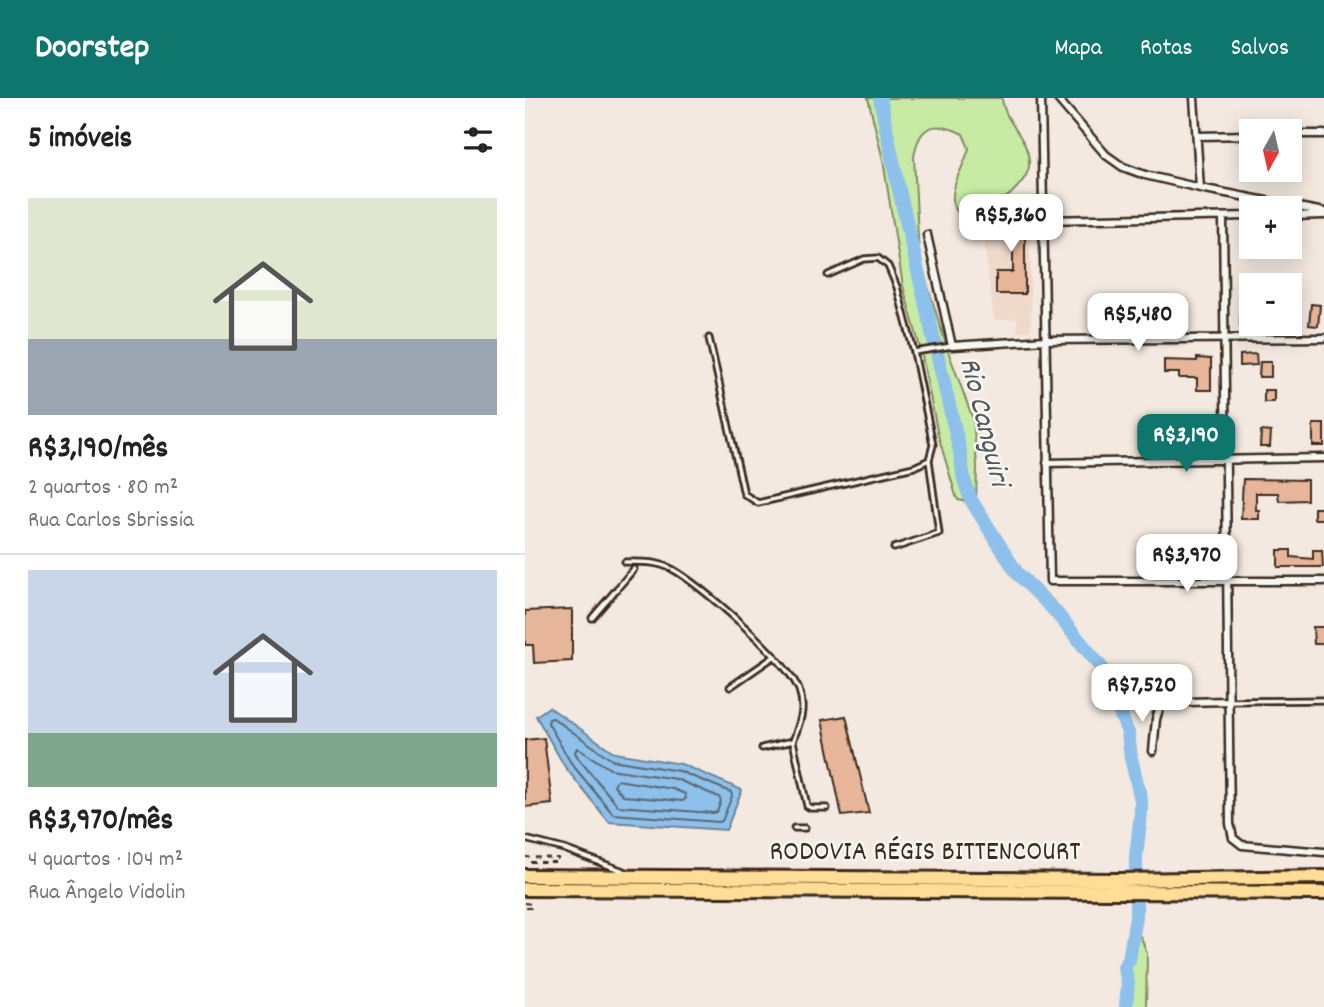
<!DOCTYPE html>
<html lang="pt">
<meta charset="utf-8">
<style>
:root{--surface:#fff;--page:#f6f6f6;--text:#222;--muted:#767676;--line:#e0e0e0;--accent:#0f766e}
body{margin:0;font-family:Dekko,sans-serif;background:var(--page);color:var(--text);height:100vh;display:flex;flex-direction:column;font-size:26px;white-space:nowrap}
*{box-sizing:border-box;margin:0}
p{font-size:23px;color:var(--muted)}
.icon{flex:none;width:38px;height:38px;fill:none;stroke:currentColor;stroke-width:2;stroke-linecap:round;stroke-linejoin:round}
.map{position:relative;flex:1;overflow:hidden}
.sheet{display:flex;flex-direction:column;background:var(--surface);width:525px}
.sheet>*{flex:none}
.needle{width:46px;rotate:188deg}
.buttons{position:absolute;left:714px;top:21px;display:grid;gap:14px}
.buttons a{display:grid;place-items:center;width:63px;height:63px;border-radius:0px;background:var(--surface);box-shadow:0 4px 18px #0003;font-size:35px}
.price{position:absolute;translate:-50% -60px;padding:0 16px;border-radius:14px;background:#fff;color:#222;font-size:23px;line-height:46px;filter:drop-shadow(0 2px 4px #0008)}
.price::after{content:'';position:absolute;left:50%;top:42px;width:21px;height:16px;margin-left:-10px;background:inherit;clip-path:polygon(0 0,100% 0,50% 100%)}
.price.active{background:var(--accent);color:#fff}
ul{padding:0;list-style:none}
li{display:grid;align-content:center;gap:14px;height:371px;padding:0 28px}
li+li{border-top:2px solid var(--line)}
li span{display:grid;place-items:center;height:217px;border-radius:0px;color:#555}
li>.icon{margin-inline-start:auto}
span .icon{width:126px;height:126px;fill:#fffc;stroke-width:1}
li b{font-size:30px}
h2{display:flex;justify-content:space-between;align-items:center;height:84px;padding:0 28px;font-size:30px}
header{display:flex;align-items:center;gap:42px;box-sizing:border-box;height:98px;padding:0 35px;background:var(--accent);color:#fff}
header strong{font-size:33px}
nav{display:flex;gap:38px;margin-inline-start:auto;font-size:24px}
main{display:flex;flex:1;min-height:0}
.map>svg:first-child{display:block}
.built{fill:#efd9cb}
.green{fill:#c7eba5;stroke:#818a62;stroke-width:2}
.water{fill:#8dc0ea;stroke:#6c8498;stroke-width:2}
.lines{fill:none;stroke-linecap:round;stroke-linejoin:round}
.shore{stroke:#5c6670;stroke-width:2}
.river{stroke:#8dc0ea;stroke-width:14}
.building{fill:#e7b599;stroke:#3b2a1e;stroke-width:2}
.service-casing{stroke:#3b2a1e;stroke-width:9}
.minor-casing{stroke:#3b2a1e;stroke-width:11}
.motorway-casing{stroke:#3b2a1e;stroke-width:18}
.path{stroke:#3b2a1e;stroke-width:2;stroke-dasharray:5 5;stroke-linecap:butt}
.service{stroke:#f6f6f2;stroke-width:3.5}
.minor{stroke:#f6f6f2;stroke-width:6}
.motorway{stroke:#ffdd96;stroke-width:12}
.labels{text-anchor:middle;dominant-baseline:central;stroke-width:5;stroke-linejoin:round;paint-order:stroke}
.street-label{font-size:28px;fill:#3b2a1e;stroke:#f6f6f2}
.water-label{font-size:30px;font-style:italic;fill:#54575b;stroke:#f6f6f2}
</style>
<header>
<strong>Doorstep</strong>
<nav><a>Mapa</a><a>Rotas</a><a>Salvos</a></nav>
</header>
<main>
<section class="sheet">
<h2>5 imóveis<svg class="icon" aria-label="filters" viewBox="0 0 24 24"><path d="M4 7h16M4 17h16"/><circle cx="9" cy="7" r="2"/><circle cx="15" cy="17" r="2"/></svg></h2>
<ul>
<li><span style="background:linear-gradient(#dfe7d0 65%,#9aa5b1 0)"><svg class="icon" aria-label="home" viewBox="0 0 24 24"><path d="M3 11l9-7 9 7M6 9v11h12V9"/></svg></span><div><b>R$3,190/mês</b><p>2 quartos · 80 m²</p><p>Rua Carlos Sbrissia</p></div></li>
<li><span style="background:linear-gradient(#c9d6e8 75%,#7fa58c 0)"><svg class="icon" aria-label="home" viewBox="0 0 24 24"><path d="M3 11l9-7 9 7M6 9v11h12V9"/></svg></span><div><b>R$3,970/mês</b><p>4 quartos · 104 m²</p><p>Rua Ângelo Vidolin</p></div></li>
</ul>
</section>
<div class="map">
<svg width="799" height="909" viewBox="0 0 799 909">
<rect width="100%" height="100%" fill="#f3e9e0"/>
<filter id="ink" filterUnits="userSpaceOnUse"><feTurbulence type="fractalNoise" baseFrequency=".0143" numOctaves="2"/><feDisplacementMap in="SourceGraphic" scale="14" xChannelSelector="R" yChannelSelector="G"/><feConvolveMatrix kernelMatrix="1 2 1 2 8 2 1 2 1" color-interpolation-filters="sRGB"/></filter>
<g filter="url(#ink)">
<path class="built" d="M455 114H505L506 231 503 233 492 234V221L469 222Z"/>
<path class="green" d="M343 0H477C479 26 506 41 504 68 502 94 430 143 428 101 427 84 440 67 444 50L438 36C410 22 394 26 389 59L394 160 423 253 448 321 452 368 451 405 433 402 431 398 413 337 396 253 378 188 358 62Z
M606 835 616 839 622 856 621 909H597Z"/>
<path class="water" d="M24 609 90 655 156 666 217 692 201 732 84 724 40 669 11 618Z"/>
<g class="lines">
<path class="shore" d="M28 620 87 662 154 673 206 694 207 698 197 723 194 724 88 716 46 665 23 625 24 621Z
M52 650 85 671 151 681 194 699 196 703 192 714 188 715 93 708 53 660 50 654Z
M92 682 148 691 160 696 161 700 158 703 98 698 89 687Z"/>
<path class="river" d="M355 0 372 83 435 354 439 382 446 402 492 475 528 511 577 570 603 635 606 660 616 702V714L611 759V819L604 862 599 869 603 884 601 909"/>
</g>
<path class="building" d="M500 117V196H471V174H488V129H458V118Z
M716 205 726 206V228H715Z
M786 206 795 207 793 228 784 227Z
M731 256 732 267 715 268V257Z
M672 260 686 261V292H672V280H654V275H639V262L672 263Z
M735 264H746V279H734Z
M739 292H749V304H739Z
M788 326H799V348H788Z
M736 333 746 334 745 349H735Z
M718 381 782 382V402L754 403 753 395H731V412H734V421H716Z
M789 410H799V421H789Z
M753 452H766V459L788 461V452H797L798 469H753Z
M47 511V563L9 565 8 547H0V513Z
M788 529H799V546H789Z
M321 618 344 715 317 718 297 622Z
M19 640 27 706 0 709V642Z"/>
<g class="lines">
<g class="service-casing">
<path id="service" d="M184 240 219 396 233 405 389 369 404 362 408 347 389 254 372 189 363 168 353 160 339 161 303 177
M389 254 427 248
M369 450 414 435 404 362
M100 464C116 464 131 463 147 471 174 485 264 564 274 592 281 611 275 624 268 643
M67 520 109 471
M205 589 250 558
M703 603 799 602
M237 650 268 643 282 708 286 710H302
M269 730H280
M0 741 39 751 101 774"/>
</g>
<g class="minor-casing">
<path id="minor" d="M516 0 525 483H799
M532 0 581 57 598 69 620 77 675 90 799 114
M669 0 675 90
M765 36H799
M672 38 726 37
M765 118 799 117
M698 119 705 726 708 740 717 747 799 754
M518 122 726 118
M402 137 427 248 520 242 799 240
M522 365 799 360
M621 605 703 603
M628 653 631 621 636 605"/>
</g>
<g class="motorway-casing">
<path id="motorway" d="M0 778 595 782 799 779
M0 791 799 795"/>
</g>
<path class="path" d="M0 759 33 760V764H0
M0 805 6 806V810H0"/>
<use href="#service" class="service"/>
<use href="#minor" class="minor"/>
<use href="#motorway" class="motorway"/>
</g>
</g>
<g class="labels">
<g class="street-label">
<text x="400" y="756">RODOVIA RÉGIS BITTENCOURT</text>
</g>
<g class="water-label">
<text transform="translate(457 324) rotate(76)">Rio Canguiri</text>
</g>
</g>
</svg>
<div class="buttons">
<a><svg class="needle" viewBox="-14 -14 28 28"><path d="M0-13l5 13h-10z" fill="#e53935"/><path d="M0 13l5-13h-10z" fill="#767676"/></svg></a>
<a>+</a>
<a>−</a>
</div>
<b class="price" style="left:486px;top:156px">R$5,360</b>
<b class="price" style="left:613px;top:255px">R$5,480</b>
<b class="price active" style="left:661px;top:376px">R$3,190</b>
<b class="price" style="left:662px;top:496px">R$3,970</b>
<b class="price" style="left:617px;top:626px">R$7,520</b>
</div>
</main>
